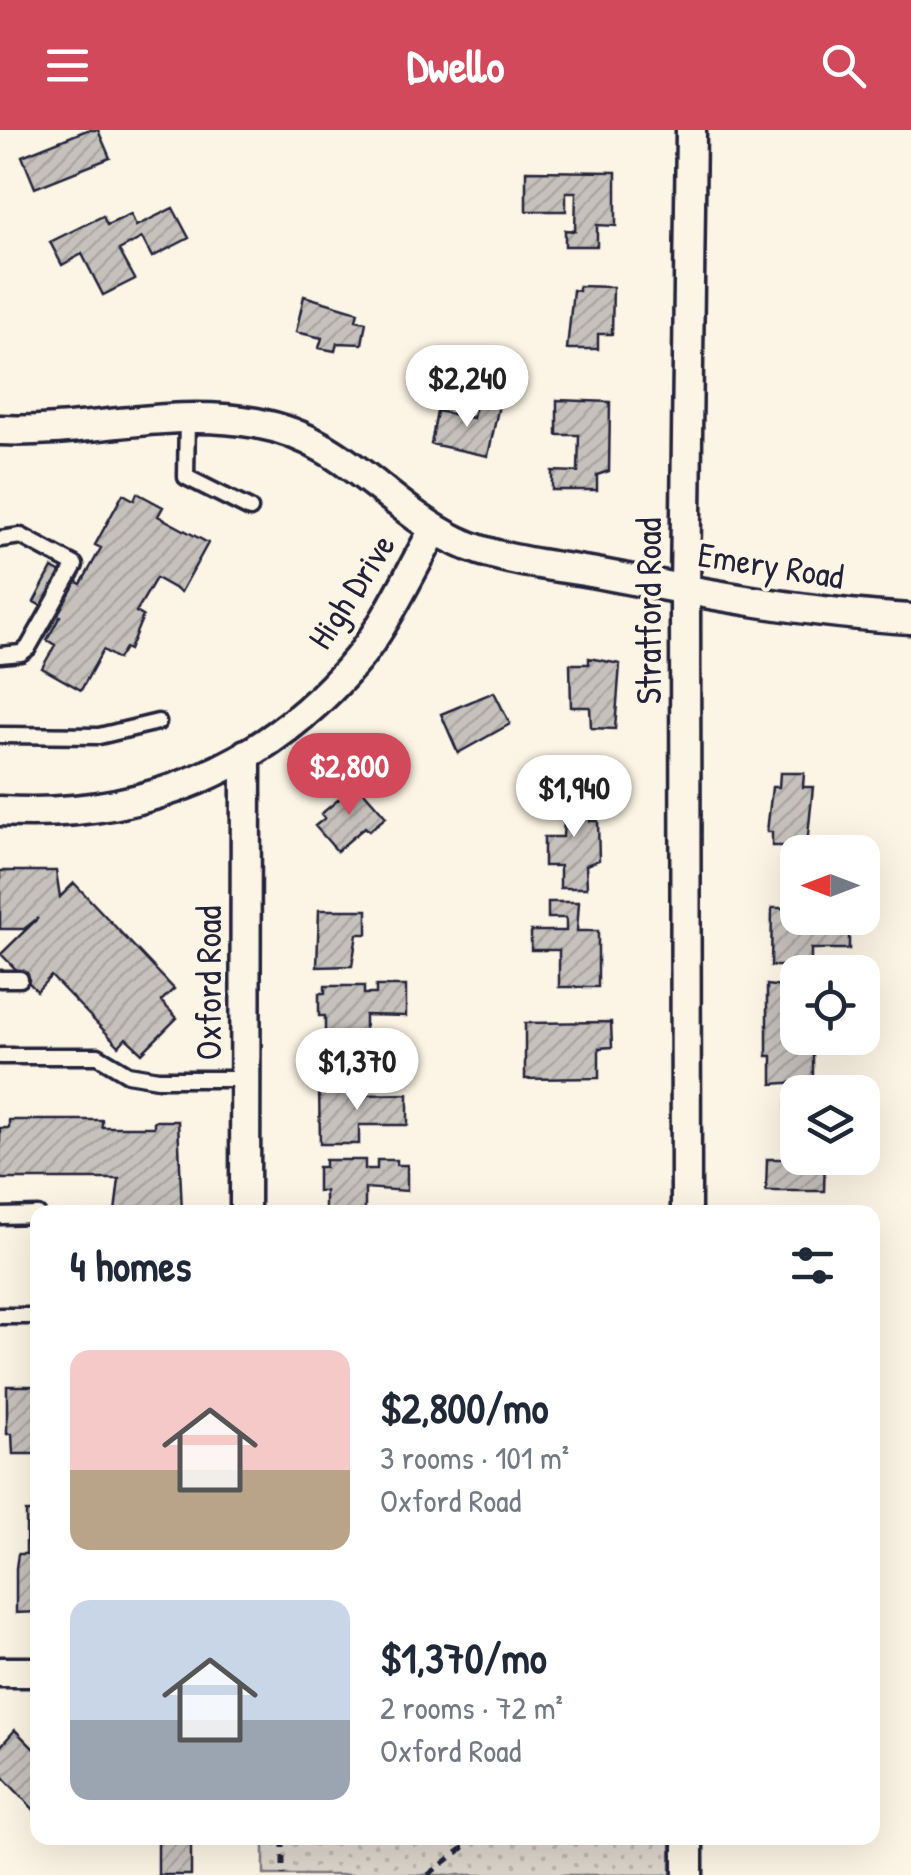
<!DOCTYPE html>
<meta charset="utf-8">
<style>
:root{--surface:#fff;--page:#f2f2f3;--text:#1f2937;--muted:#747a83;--accent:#d1495b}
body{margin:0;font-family:"Patrick Hand",sans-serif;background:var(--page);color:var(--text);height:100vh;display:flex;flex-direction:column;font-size:38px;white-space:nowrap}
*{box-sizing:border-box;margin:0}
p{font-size:32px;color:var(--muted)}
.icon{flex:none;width:55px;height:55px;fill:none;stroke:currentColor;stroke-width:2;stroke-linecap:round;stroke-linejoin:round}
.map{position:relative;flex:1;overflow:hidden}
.drawer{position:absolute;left:30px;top:1075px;width:850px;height:640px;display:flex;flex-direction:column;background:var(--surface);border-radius:20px;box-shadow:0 10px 40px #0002}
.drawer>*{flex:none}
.needle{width:65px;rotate:270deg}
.buttons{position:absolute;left:780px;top:705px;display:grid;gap:20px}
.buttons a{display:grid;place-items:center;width:100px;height:100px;border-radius:20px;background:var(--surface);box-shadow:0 10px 40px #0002;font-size:50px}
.price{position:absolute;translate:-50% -85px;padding:0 22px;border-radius:35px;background:#fff;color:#222;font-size:32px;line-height:65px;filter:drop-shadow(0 2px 5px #0008)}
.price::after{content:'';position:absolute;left:50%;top:60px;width:30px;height:22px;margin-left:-15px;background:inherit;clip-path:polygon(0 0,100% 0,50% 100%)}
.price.on{background:var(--accent);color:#fff}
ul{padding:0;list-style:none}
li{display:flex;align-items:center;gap:30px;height:250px;padding:0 40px}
li span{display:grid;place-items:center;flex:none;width:280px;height:200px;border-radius:20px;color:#555}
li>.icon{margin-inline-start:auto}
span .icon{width:120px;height:120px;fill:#fffc;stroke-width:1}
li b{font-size:42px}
h2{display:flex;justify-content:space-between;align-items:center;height:120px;padding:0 40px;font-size:42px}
header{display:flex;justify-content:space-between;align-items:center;height:130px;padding:0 40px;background:var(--accent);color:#fff;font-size:45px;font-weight:800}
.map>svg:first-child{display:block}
.green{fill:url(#green-dots);stroke:#7f7c84;stroke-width:2.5}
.building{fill:url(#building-hatch);stroke:#22223b;stroke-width:2.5}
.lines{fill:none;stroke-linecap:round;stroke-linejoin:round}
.service-casing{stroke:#22223b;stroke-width:21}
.minor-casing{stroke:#22223b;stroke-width:35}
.path{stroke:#22223b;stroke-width:5;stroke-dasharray:10 8;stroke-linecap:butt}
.service{stroke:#fcf5e5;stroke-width:14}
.minor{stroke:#fcf5e5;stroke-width:28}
.labels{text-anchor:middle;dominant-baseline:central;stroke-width:8;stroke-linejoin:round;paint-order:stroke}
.street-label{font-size:35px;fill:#22223b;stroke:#fcf5e5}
</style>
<header><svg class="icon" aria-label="menu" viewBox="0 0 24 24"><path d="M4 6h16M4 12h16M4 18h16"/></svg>Dwello<svg class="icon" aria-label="search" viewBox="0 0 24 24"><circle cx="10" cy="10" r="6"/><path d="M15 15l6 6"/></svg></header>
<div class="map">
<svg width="911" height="1745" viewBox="0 0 911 1745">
<defs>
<pattern id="green-dots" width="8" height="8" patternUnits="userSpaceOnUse" patternTransform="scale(2.5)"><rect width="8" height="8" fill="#dcd6cc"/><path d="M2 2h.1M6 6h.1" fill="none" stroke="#bcb7b0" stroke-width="1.8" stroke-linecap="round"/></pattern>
<pattern id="building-hatch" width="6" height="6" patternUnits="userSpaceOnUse" patternTransform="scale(2.5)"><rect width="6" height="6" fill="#c6c1bb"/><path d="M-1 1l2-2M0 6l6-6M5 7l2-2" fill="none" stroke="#aaa6a2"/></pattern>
</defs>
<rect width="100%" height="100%" fill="#fcf5e5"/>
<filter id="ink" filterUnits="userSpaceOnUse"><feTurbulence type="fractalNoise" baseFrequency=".01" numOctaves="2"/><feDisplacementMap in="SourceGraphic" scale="20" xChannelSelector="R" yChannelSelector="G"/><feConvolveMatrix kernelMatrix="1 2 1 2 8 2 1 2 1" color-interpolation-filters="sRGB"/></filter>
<g filter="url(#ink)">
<path class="green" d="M264 1708H671V1745H264Z"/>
<path class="building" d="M87 0H98L110 28 35 58 22 26Z
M526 41 616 42V96L597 95V116H565V100L575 101 576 62H566V81H526Z
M173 78 189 108 152 127 142 108 119 120 135 149 103 165 82 124 62 135 50 112 103 86 107 95 131 84 136 96Z
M579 156 613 157 612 204H598V219H567L573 160 579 161Z
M304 166 358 182 356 190 366 192 362 214 337 213 335 221 319 218 322 208 296 202Z
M557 270 610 272 609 341 597 345V360H552V341L578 342 579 305H557Z
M477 271 499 275 488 326 431 314 437 281 473 288Z
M137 363 163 377 158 386 208 413 181 462 156 448 136 482 143 486 129 520 125 518 118 529 103 520 81 560 42 538 55 515 47 510 60 486 34 472 52 438 81 454 101 418 95 415 123 364 134 370Z
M589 528 620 534 615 599 591 598 590 577H571L570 534H589Z
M494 562 510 594 458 623 441 584Z
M780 643H804L803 657H813L807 715H823V722H798V735H782L783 716H772V702H767L772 657H779Z
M357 654 386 687 369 701 365 697 337 721 315 696 325 688 321 684Z
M566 654H590V691H598L599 730 586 735 587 758H560V736H544V707H563Z
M0 741H56L60 767 74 753 174 859 161 871 177 888 142 923 126 908 119 916 51 846 37 861 1 824 38 788 24 799H0Z
M548 772H579L577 801H598V857H559V820H531V801H566V788H548Z
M772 778H798V788H849V819H811V836H771Z
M319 780H367V804H357L352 836 317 837Z
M767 855 798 859V908H813V951L772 954V926H767Z
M325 856H364V864H376V856H406V886L365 885V914H325V886H319V863H325Z
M611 892 612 917 599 918V948L525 949V893Z
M319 956H359V965L408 964V995H359V1014H320Z
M786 973H798V1028H825L824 1061H766L767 1029H786Z
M9 990H102V997H154V991H178L182 1082H115L119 1049H0V998H9Z
M325 1030H365V1039H377V1030H397V1035H407V1061L365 1058V1082H325V1061H318V1037H325Z
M7 1256H38V1324H13L12 1304H7Z
M26 1382H38V1482L16 1483V1438L18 1424H26Z
M15 1600 38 1623V1684L0 1644V1617Z
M158 1708H191V1745H158Z"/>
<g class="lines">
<g class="service-casing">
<path id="service" d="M187 287 186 347 250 379
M0 409 21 406 75 435 28 518 21 523 0 525
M0 605 99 606 158 592
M0 849H20
M0 926H98L128 944 158 949H245
M0 1086 38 1085
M0 1186H38"/>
</g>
<g class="minor-casing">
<path id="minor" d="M0 300C86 304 170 277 256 293 345 309 384 375 457 411 499 431 551 435 596 443 701 463 805 483 911 489
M0 681C140 690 266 639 357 530 388 492 410 441 435 399
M245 1082 246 624
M686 1082 685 460 691 0
M0 1542H38
M688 1708V1745"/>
</g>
<path class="path" d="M283 1708V1745
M428 1745 476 1708"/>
<use href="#service" class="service"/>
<use href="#minor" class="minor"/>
</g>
</g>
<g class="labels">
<g class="street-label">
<text transform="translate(771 435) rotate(9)">Emery Road</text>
<text transform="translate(351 461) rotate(-57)">High Drive</text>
<text transform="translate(648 481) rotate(-90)">Stratford Road</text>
<text transform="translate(208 853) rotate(-90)">Oxford Road</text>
</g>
</g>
</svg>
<div class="buttons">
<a><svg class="needle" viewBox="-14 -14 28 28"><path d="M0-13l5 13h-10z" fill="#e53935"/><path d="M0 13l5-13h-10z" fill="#747a83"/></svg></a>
<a><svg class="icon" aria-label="locate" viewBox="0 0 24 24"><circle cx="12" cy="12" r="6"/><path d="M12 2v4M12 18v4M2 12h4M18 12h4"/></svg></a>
<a><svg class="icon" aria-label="layers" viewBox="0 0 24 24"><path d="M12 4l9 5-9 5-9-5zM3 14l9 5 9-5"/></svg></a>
</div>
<b class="price" style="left:467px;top:300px">$2,240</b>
<b class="price on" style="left:349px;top:688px">$2,800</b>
<b class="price" style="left:574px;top:710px">$1,940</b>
<b class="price" style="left:357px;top:983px">$1,370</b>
<section class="drawer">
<h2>4 homes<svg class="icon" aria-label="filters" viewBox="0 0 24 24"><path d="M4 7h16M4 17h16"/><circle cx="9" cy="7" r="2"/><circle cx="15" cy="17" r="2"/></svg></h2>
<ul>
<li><span style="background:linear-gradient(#f6c9c9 60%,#b9a48a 0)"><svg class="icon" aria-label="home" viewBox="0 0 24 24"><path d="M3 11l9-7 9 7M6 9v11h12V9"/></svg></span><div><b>$2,800/mo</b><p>3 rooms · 101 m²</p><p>Oxford Road</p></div></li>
<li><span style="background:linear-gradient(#c9d6e8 60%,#9aa5b1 0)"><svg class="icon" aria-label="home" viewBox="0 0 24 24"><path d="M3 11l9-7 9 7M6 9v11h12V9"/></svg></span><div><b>$1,370/mo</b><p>2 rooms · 72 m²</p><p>Oxford Road</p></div></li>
</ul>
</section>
</div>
